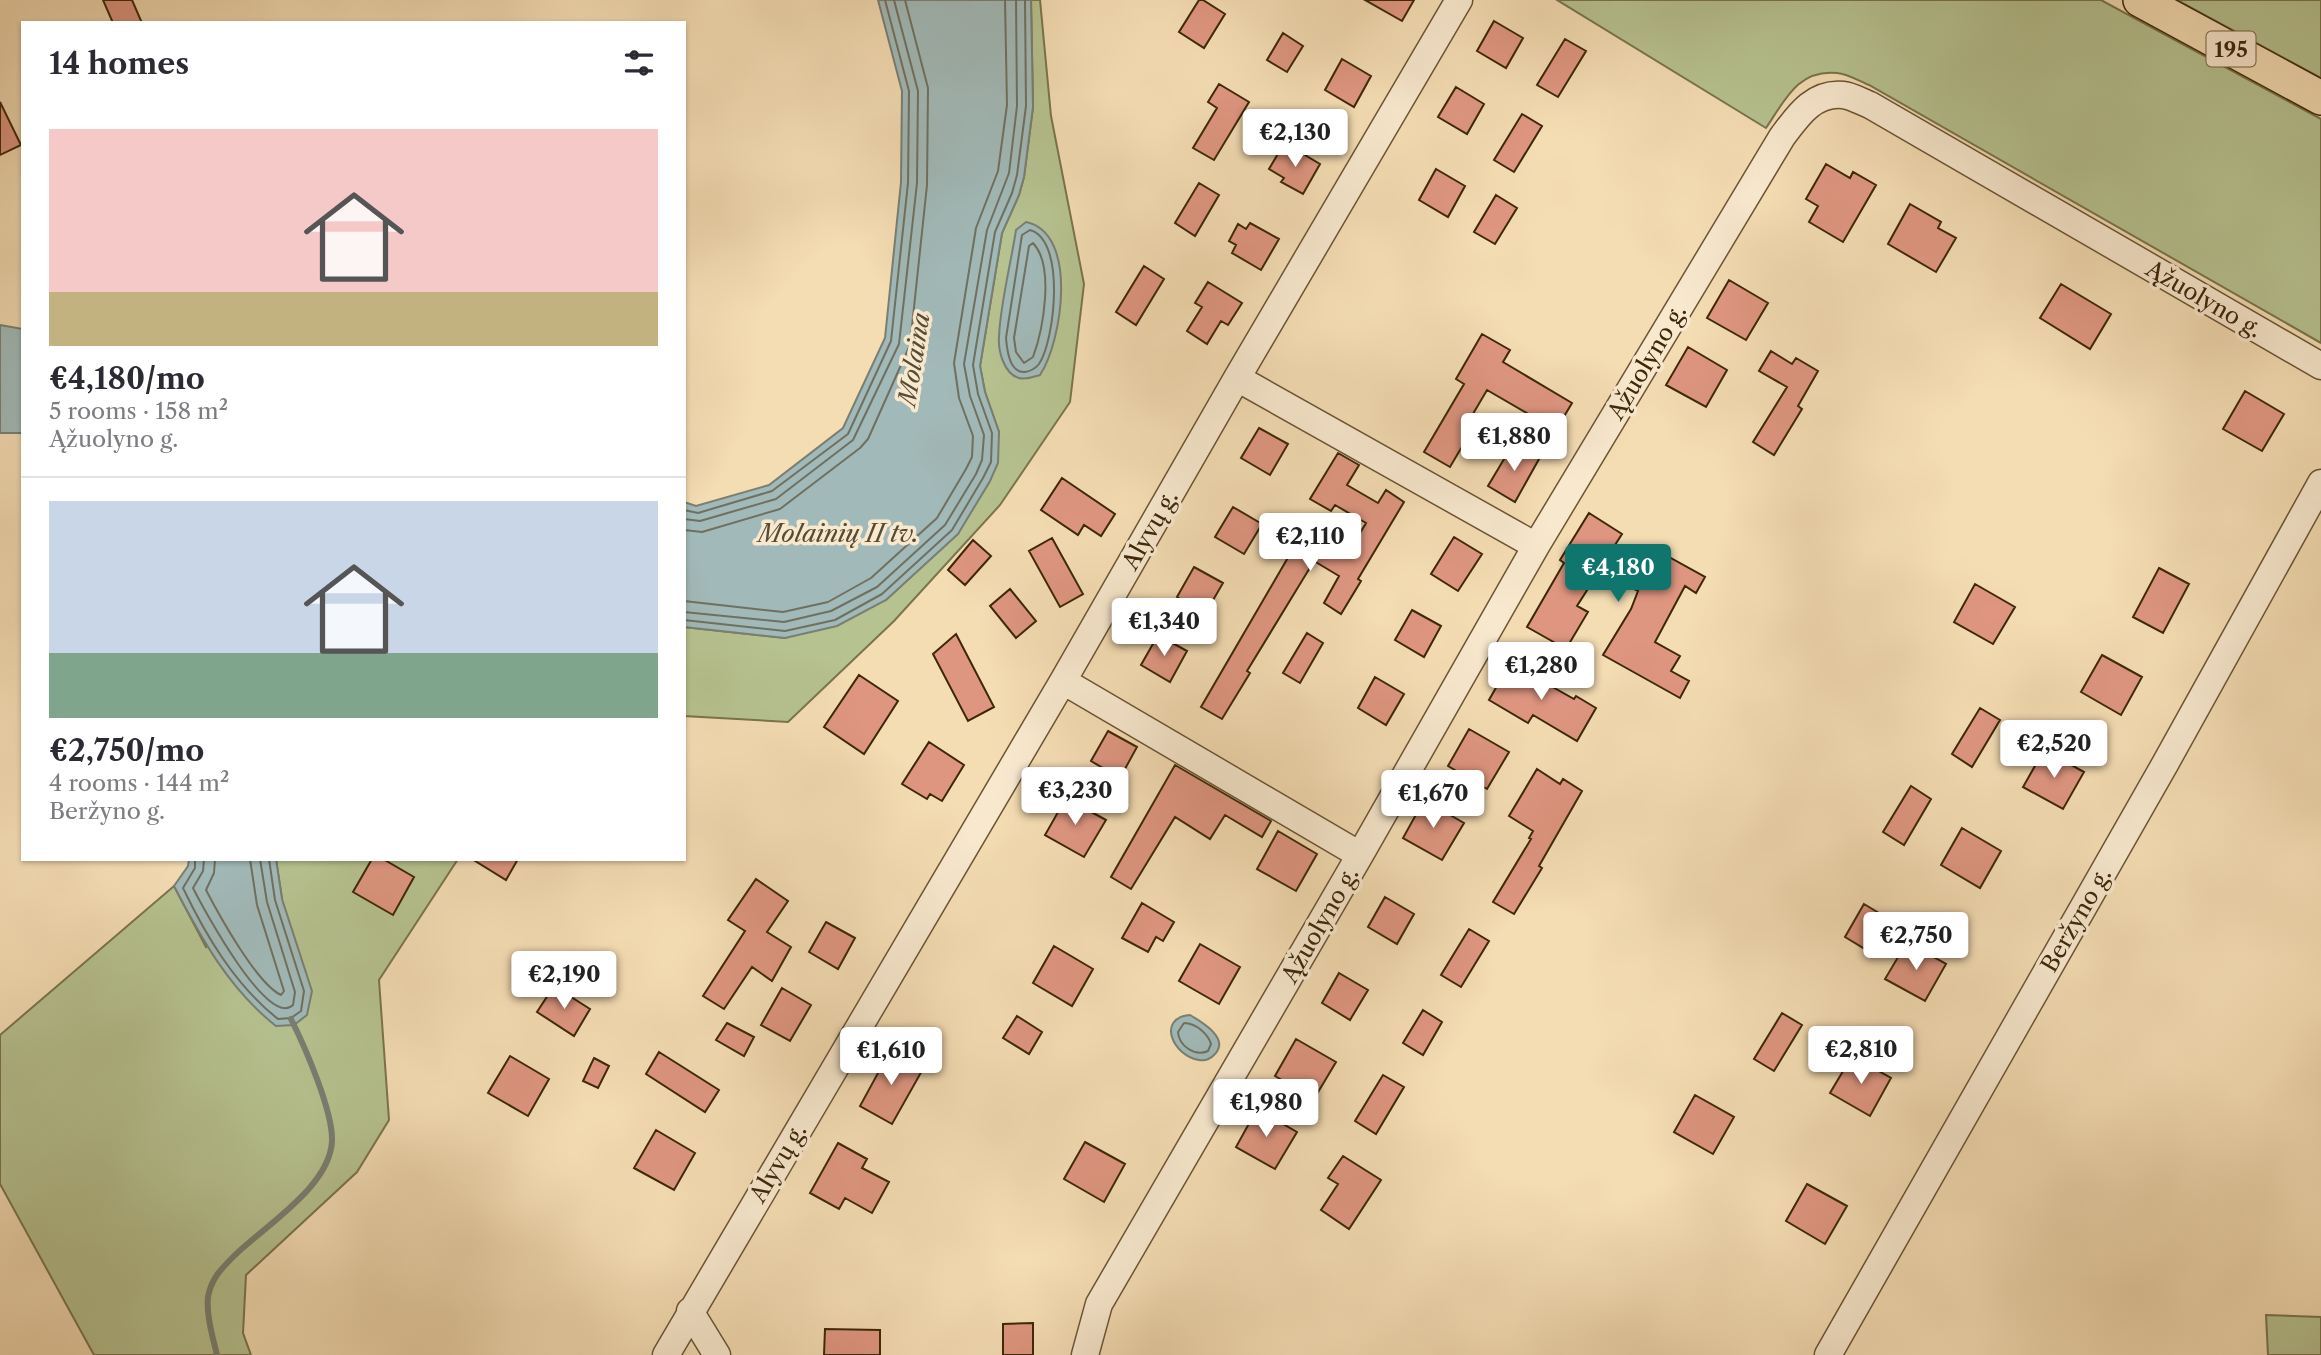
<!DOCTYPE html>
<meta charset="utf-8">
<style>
:root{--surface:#fff;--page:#f2f2f3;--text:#2b2b33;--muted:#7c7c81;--line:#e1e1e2;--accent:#0f766e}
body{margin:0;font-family:"Libre Caslon Text",serif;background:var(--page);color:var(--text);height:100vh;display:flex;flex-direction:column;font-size:26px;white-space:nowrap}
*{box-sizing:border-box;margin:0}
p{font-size:23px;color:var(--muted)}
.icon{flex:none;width:38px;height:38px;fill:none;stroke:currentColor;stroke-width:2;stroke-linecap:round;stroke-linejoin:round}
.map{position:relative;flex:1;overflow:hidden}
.details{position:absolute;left:21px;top:21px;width:665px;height:840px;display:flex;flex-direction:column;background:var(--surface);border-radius:0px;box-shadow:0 2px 5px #0004}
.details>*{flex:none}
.price{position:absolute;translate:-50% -60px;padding:0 16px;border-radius:7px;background:#fff;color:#222;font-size:23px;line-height:46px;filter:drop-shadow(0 2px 4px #0008)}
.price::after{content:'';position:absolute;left:50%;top:42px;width:21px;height:16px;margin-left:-10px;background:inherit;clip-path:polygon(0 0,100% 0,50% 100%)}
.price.selected{background:var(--accent);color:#fff}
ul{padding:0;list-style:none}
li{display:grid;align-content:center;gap:14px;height:371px;padding:0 28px}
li+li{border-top:2px solid var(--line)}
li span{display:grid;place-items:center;height:217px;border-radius:0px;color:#555}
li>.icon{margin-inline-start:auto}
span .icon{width:126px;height:126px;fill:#fffc;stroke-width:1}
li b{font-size:30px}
h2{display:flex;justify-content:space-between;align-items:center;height:84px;padding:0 28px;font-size:30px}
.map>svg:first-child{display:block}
.green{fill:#b6c290;stroke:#7a744c;stroke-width:2}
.water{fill:#a1b9b8;stroke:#797f72;stroke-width:2}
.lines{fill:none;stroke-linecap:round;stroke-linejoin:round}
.shore{stroke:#6f7060;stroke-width:2}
.stream{stroke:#797f72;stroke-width:6}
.building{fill:#df9681;stroke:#3d2709;stroke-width:2}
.minor-casing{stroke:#6b5434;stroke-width:29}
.major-casing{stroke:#3d2709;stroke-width:36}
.minor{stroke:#f8e8ce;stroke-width:26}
.major{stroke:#f4dcb3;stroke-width:33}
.labels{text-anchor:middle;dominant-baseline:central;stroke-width:7;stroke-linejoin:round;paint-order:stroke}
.shield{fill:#f8e8ce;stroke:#756144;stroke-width:2}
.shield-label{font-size:21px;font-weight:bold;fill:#3d2709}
.street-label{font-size:23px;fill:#3d2709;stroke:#f8e8ce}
.water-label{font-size:24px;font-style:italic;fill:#564c35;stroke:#f8e8ce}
</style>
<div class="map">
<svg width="2321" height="1355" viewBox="0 0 2321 1355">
<rect width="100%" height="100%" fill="#f4dcb3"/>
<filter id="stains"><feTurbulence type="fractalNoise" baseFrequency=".00286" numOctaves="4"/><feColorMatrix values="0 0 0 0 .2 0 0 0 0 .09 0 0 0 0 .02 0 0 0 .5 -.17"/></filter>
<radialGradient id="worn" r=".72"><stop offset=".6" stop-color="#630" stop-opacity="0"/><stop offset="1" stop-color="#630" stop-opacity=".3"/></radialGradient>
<path class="green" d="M1031 0H1040L1051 116 1084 284 1070 402 1000 505 894 621 788 722 684 716V627L785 638 886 600 957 534 990 481 999 432 985 392 980 366 1002 233 1019 195 1024 177 1033 107Z
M1557 0H2101L2321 119V343L1869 85C1859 81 1848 74 1837 73 1798 69 1785 100 1766 128Z
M2177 0H2321V78Z
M276 859H458L379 980 389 1120 357 1172 246 1275 243 1333 251 1355H94L0 1184V1035L174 886 206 947 282 899Z
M2266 1315 2321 1317V1355H2268Z"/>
<path class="water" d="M878 0H1031L1033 107 1024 177 1019 195 1002 233 980 366 985 392 999 432 998 463 990 481 958 534 886 600 837 626 785 638 684 627V502L696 506 769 485 843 428 885 338 901 182 902 91Z
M1026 222C1079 233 1062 342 1040 375 1033 377 1026 380 1019 378 1004 374 998 351 999 337 1000 305 1011 263 1016 230Z
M0 325 23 329V433H0Z
M189 859H276L282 899 312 991 307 1015 294 1025 276 1026C229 989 201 938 174 886L188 866Z
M1190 1015C1202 1022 1231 1039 1214 1055 1210 1059 1204 1061 1199 1060 1173 1056 1156 1018 1190 1015Z"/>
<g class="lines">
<path class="shore" d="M1030 230C1066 240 1055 340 1039 364 1035 369 1031 371 1025 372 1009 373 1007 349 1006 338L1022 235Z
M1033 243C1055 266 1043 330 1033 357L1024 363 1016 352 1014 338 1029 246Z
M684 510 698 513 772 491 848 434 891 341 908 183 909 91 885 0
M684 519 700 521 776 499 853 440 899 344 917 183 918 91 894 0
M684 530 702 532 780 509 860 448 868 439 910 345 927 185 928 88 905 0
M684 601 783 612 828 602 871 578 937 518 966 469 972 457 973 436 959 398 954 363 976 228 998 171 1007 105 1005 0
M684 612 784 622 831 611 877 587 945 525 976 474 982 460 984 435 970 396 964 364 987 230 1009 173 1017 106 1016 0
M684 620 785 631 835 620 882 594 952 530 983 478 991 462 992 433 978 394 973 365 995 232 1012 193 1017 175 1026 106 1025 0
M195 859V868L183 888C206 936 235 985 278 1019L291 1018 301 1011 304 991 275 900 269 859
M204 859 203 871 193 888C203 908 268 1029 293 1005L295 992 267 902 260 859
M215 859 214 873 206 890C219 915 257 984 281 995L284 991 257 905 250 859
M1184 1023C1196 1023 1208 1034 1211 1044L1208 1051C1195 1057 1179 1046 1178 1032Z"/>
<path class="stream" d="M217 1355C213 1338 206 1315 208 1297 211 1279 221 1269 233 1257 264 1226 330 1187 332 1141 333 1111 305 1047 291 1019"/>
</g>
<path class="building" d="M103 0H132L142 23H113Z
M1199 0H1203L1225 14 1204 48 1179 32Z
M1365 0H1414L1402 21Z
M1494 21 1523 38 1506 68 1477 51Z
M1283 33 1303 46 1287 72 1267 60Z
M1565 39 1586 51 1558 97 1537 85Z
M1342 59 1371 76 1354 107 1325 90Z
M1219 84 1249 102 1214 160 1193 148 1217 108 1208 102Z
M1456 87 1484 104 1467 134 1438 117Z
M0 102 21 145 0 155Z
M1522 114 1542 126 1514 172 1494 160Z
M1282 147 1296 155 1298 151 1320 164 1303 194 1281 182 1284 178 1269 169Z
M1826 164 1850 178 1853 172 1876 185 1843 242 1809 222 1818 206 1806 199Z
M1436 169 1465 186 1448 217 1419 200Z
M1199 183 1219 195 1195 236 1175 223Z
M1496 195 1517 208 1495 244 1474 232Z
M1910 204 1941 222 1938 228 1956 238 1936 272 1888 244Z
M1250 223 1279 239 1261 270 1232 253 1236 245 1229 241 1238 224 1246 229Z
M1144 266 1164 279 1136 325 1116 312Z
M1729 280 1768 303 1746 340 1707 318Z
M1208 282 1242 303 1228 325 1221 321 1207 344 1187 331 1202 307 1195 303Z
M2061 284 2111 314 2090 349 2040 318Z
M1482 334 1510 350 1503 362 1572 403 1556 430 1487 390 1470 419 1476 423 1450 467 1424 452 1464 384 1456 379Z
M1688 347 1727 370 1706 407 1666 385Z
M1771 351 1792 364 1796 358 1818 371 1798 406 1802 409 1774 455 1753 442 1787 387 1759 371Z
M2245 391 2284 414 2262 451 2223 429Z
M1259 428 1288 444 1270 475 1241 458Z
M1513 444 1539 459 1515 502 1488 486Z
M1338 453 1359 465 1347 485 1378 503 1386 490 1404 502 1358 579 1361 581 1341 614 1324 603 1339 576 1314 561 1247 671 1250 673 1222 719 1201 707 1304 530 1346 556 1366 523 1335 505 1331 511 1310 499Z
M1062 478 1115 514 1101 536 1084 525 1078 535 1041 510Z
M1233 507 1262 524 1244 554 1215 537Z
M1589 513 1622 534 1608 556 1646 577 1660 552 1705 577 1696 593 1685 586 1655 642 1680 656 1671 671 1689 681 1680 698 1603 655 1631 609 1638 591 1600 570 1577 606 1588 612 1566 649 1527 627 1564 563 1560 560Z
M1454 537 1482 554 1458 591 1431 574Z
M1052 538 1083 594 1060 607 1029 551Z
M973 540 991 556 965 585 948 570Z
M1194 567 1223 583 1205 614 1177 597Z
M2159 568 2189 584 2163 633 2133 617Z
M1975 584 2015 607 1993 644 1954 622Z
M1010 589 1036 621 1016 638 990 606Z
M1412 610 1441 626 1424 657 1395 640Z
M1307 633 1323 643 1300 683 1283 673Z
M956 634 994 707 968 721 933 654Z
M1158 635 1187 651 1170 682 1141 665Z
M2102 655 2142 677 2121 715 2081 692Z
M1510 663 1574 699 1576 696 1596 708 1577 741 1533 715 1528 723 1489 700Z
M859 675 898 701 864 754 824 727Z
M1375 677 1404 694 1386 725 1358 708Z
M1980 708 2000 720 1972 767 1952 754Z
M1469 729 1509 752 1487 789 1448 766Z
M1108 731 1137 747 1120 778 1091 761Z
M929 742 964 765 942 801 930 794 927 799 902 784Z
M2044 750 2084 772 2063 809 2023 787Z
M1175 765 1271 821 1262 837 1225 815 1210 839 1175 817 1131 889 1111 877Z
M1537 769 1560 784 1563 779 1582 791 1539 866 1542 868 1514 914 1493 902 1531 839 1529 838 1533 831 1509 816Z
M1911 786 1931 799 1904 845 1883 832Z
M1066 798 1106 820 1084 857 1045 835Z
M1424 800 1464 823 1442 860 1403 838Z
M1962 828 2001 851 1980 888 1941 865Z
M1278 831 1317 854 1296 891 1257 869Z
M372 859H383L414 877 393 915 353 892Z
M472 859H518L506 880Z
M756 879 788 901 767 932 791 947 772 981 752 967 724 1009 703 996 745 931 728 920Z
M1385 897 1414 914 1397 944 1368 927Z
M1142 903 1174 922 1163 941 1156 937 1148 952 1122 938Z
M1864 904 1884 916 1865 949 1845 937Z
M826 922 855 938 838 969 809 952Z
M1469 929 1489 941 1461 987 1441 975Z
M1907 942 1946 964 1925 1001 1885 979Z
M1200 944 1240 967 1219 1004 1179 981Z
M1054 946 1093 969 1072 1006 1033 983Z
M1339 973 1368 990 1350 1020 1322 1003Z
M554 986 590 1009 574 1036 537 1012Z
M782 988 811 1005 790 1041 761 1025Z
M1423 1010 1442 1022 1423 1055 1403 1043Z
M1782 1013 1802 1025 1774 1071 1754 1059Z
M1017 1016 1042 1032 1029 1054 1003 1038Z
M727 1023 754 1037 744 1056 716 1040Z
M1296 1039 1336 1062 1314 1099 1275 1076Z
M890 1051 923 1069 892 1124 860 1106Z
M659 1052 719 1090 705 1112 646 1074Z
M510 1056 549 1079 528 1116 488 1093Z
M1852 1056 1891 1078 1870 1116 1830 1093Z
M594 1058 609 1066 598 1088 583 1081Z
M1383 1075 1404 1087 1376 1134 1355 1121Z
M1695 1095 1734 1117 1713 1154 1674 1132Z
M1257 1109 1297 1132 1275 1169 1236 1147Z
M656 1130 695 1153 674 1190 634 1168Z
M1085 1142 1125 1164 1104 1202 1064 1179Z
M838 1143 867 1159 862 1168 889 1182 872 1213 845 1198 839 1209 810 1193Z
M1343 1156 1381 1180 1349 1229 1321 1210 1338 1184 1328 1178Z
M1807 1184 1847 1206 1825 1244 1786 1221Z
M1033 1323V1355H1003V1324Z
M825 1329 880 1330V1355H824Z"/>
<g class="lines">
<g class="minor-casing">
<path id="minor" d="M1237 378 1536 546
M1063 681 1360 855
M690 1311 717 1355
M666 1355 1063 681 1237 378 1459 0
M1085 1355 1099 1304 1360 855 1536 546 1782 137C1797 117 1813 92 1843 95 1852 96 1862 102 1870 105L2321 366
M1828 1355 2165 764 2321 483"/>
</g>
<g class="major-casing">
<path id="major" d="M2140 0 2321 98"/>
</g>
<use href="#minor" class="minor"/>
<use href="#major" class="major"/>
</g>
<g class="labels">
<rect class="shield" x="2206.5" y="31.5" width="49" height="35" rx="5"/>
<g class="shield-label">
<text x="2231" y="49">195</text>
</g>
<g class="street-label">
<text transform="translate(2204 299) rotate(30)">Ąžuolyno g.</text>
<text transform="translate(1647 362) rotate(-59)">Ąžuolyno g.</text>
<text transform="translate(1150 530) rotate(-60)">Alyvų g.</text>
<text transform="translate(2076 920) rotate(-60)">Beržyno g.</text>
<text transform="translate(1320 925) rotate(-60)">Ąžuolyno g.</text>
<text transform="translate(778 1163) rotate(-59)">Alyvų g.</text>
</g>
<g class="water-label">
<text transform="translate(914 359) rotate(-81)">Molaina</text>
<text x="839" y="533">Molainių II tv.</text>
</g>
</g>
<rect width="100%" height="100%" filter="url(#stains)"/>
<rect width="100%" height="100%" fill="url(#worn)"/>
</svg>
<b class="price" style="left:1295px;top:169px">€2,130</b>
<b class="price" style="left:1514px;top:473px">€1,880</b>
<b class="price" style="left:1310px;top:573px">€2,110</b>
<b class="price selected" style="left:1618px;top:604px">€4,180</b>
<b class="price" style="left:1164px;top:658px">€1,340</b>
<b class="price" style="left:1541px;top:702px">€1,280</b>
<b class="price" style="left:2054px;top:780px">€2,520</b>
<b class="price" style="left:1075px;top:827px">€3,230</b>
<b class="price" style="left:1433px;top:830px">€1,670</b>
<b class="price" style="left:1916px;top:972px">€2,750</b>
<b class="price" style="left:564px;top:1011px">€2,190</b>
<b class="price" style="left:1861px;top:1086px">€2,810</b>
<b class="price" style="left:891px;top:1087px">€1,610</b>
<b class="price" style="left:1266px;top:1139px">€1,980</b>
<section class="details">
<h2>14 homes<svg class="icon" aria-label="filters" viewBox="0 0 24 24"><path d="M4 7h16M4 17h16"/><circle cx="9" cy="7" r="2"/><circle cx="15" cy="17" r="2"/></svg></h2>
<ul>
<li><span style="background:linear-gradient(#f6c9c9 75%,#c2b280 0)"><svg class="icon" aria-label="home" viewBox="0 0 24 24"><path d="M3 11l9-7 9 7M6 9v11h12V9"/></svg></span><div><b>€4,180/mo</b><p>5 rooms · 158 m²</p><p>Ąžuolyno g.</p></div></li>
<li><span style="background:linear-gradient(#c9d6e8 70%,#7fa58c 0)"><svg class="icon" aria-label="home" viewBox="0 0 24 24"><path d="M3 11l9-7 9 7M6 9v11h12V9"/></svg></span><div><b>€2,750/mo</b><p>4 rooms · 144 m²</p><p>Beržyno g.</p></div></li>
</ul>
</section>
</div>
